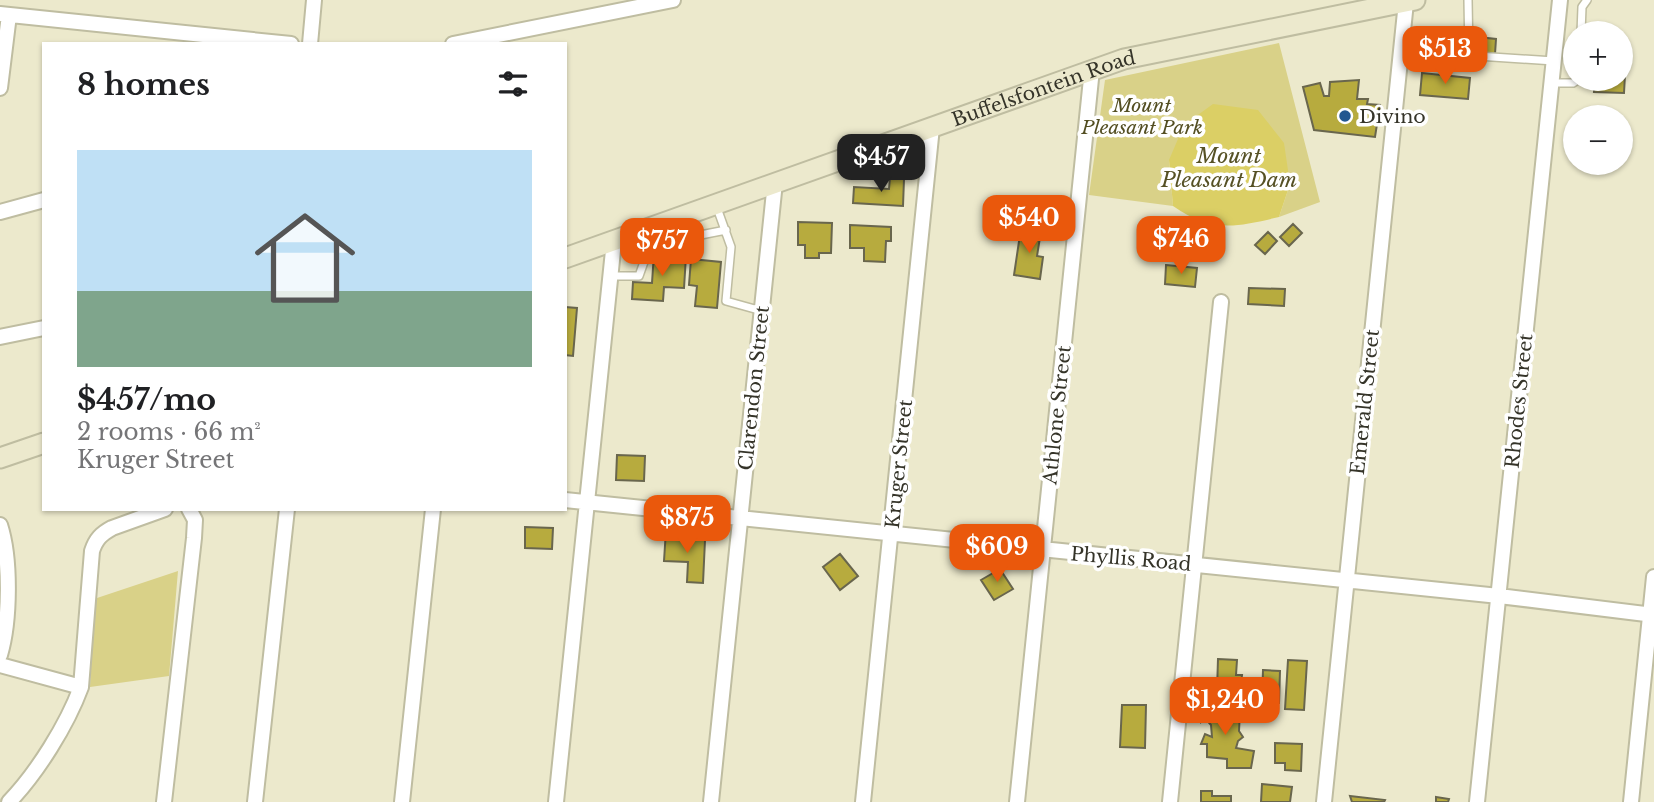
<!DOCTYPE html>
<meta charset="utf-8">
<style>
:root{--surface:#fff;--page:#f2f2f2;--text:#202124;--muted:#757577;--accent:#ea580c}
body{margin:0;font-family:"Libre Baskerville",serif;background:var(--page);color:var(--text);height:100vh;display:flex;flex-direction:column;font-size:26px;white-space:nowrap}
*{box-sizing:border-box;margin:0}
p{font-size:23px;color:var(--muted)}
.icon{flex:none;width:38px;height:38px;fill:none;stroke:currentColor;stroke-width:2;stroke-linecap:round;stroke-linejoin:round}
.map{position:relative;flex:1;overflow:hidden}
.side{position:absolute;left:42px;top:42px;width:525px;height:469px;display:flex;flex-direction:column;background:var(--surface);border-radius:0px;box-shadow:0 2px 5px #0004}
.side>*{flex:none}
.buttons{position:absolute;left:1563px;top:21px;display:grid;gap:14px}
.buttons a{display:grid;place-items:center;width:70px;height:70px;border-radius:50%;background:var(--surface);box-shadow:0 2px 5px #0004;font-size:35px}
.price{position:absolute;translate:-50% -60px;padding:0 16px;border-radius:14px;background:var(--accent);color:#fff;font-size:23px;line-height:46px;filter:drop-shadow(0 2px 4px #0008)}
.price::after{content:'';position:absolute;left:50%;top:42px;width:21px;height:16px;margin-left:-10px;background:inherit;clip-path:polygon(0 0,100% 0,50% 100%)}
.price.on{background:#222;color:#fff}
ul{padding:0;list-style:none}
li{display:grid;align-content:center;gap:14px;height:371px;padding:0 35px}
li span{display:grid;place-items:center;height:217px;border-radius:0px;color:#555}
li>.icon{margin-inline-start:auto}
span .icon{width:126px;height:126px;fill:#fffc;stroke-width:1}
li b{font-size:30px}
h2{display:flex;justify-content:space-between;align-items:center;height:84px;padding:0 35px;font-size:30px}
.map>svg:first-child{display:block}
.green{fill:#d9d188}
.water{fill:#dbcf65}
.building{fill:#b7ab3e;stroke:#69664d;stroke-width:2}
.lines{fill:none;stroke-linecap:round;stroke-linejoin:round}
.service-casing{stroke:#bfbda1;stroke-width:10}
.minor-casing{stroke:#bfbda1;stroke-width:18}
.secondary-casing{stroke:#bfbda1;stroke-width:23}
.service{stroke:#fff;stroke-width:7}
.minor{stroke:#fff;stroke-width:14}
.secondary{stroke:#ece9cd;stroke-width:19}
.poi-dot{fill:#235790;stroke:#fff;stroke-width:2.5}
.labels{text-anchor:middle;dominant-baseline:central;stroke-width:7;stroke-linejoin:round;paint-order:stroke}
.street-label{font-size:19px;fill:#353429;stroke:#fff}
.park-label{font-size:19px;font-style:italic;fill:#534e22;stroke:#fff}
.poi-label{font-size:19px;fill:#353429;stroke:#fff;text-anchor:start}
.water-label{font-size:21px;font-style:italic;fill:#565125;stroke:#fff}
</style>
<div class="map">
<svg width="1654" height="802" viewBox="0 0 1654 802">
<rect width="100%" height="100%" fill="#ece9cc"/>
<path class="green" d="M1279 43 1320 202 1279 217 1290 184 1169 160 1173 206 1089 195 1105 80Z
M178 571 169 676 90 687 94 599Z"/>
<path class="water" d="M1213 104 1258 110 1284 143 1290 184 1279 217C1236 227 1212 233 1173 206L1169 160 1184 125Z"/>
<path class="building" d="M1440 33 1496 39 1495 54 1439 49Z
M1620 39H1627L1624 93 1594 92 1595 79H1620Z
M1422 73 1470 78 1468 99 1420 95Z
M1359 80 1357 99H1368L1367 104 1380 105 1375 137 1314 130 1303 87 1320 83 1324 96H1329L1330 82Z
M890 178 904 179 903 206 853 203 854 187 889 189Z
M798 222 832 223 831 253H819V258H805V245H798Z
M1293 224 1302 233 1289 246 1280 237Z
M850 225 891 227V241H886L885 262 864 261V248H850Z
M1021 228 1041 231 1037 256 1043 257 1040 279 1014 275Z
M1268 232 1277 241 1265 254 1255 245Z
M654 253 686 256 684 288 664 287 663 301 632 299 633 282 652 283Z
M691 259 721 262 717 308 695 306 697 286 689 285Z
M1166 265 1197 268 1195 287 1165 284Z
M1249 288 1285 289 1284 306 1248 304Z
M565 307 577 308 573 356 565 355Z
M617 455 645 456 644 481 616 480Z
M525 527 553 528 552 549 525 548Z
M666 530H673V538L705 540 703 583 687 582 688 562 664 561Z
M840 554 858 576 840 590 823 567Z
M1000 569 1013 589 994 600 981 580Z
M1218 659 1237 660 1236 675H1242L1241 683H1236V691L1217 690Z
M1288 660 1307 661 1304 710 1285 709Z
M1263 670 1280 671 1279 703 1262 702Z
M1122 705H1146L1145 748 1120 747Z
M1198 705 1240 711 1239 731 1243 737 1238 741 1236 748 1254 751 1251 768H1227V759L1207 757V744H1201L1205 734 1212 737 1211 725 1205 718 1201 722Z
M1275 743 1302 744 1301 771 1285 770V763H1275Z
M1262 784 1292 787 1290 802H1261Z
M1201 791H1212V796H1231V802H1201Z
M1350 796 1385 800 1384 802H1352Z
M1436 797 1449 799 1448 802H1436Z"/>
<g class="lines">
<g class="service-casing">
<path id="service" d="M1468 0 1469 56
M1581 33 1582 7 1587 0
M1402 51 1554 61
M1552 83H1573L1579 79
M716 205 731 247 726 301 762 311
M611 276H639L650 245 726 230"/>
</g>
<g class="minor-casing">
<path id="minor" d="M0 14 291 44
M310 44 314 0
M453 44 673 0
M0 88 9 15
M0 212 44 200
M0 337 44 328
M565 500 1499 596 1654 615
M0 525C11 559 10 621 0 655
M0 665 81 687
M9 802C37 773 67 725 81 687L92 551C96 539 101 534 112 528L165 509
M164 802 194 538 195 520 189 509
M255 802 287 509
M402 802 433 509
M556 802 614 241
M711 802 775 182
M863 802 932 127
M1017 802 1092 69
M1170 802 1221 302
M1324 802 1406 2
M1477 802 1560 0
M1631 802 1654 577"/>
</g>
<g class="secondary-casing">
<g id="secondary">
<path id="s1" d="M565 258 1124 59 1415 0"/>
<path d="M0 458 44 443"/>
</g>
</g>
<use href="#service" class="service"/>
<use href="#minor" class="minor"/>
<use href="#secondary" class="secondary"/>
</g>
<circle class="poi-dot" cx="1345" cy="116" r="7"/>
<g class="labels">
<g class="street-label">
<text stroke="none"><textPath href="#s1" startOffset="508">Buffelsfontein Road</textPath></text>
<text transform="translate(754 388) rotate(-84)">Clarendon Street</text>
<text transform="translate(1519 401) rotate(-84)">Rhodes Street</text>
<text transform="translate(1365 402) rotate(-84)">Emerald Street</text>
<text transform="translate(1057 415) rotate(-84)">Athlone Street</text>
<text transform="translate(899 464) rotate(-84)">Kruger Street</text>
<text transform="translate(1131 559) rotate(5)">Phyllis Road</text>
</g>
<g class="park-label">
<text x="1142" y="105">Mount<tspan x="1142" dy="22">Pleasant Park</tspan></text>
</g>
<g class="poi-label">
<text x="1359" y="116">Divino</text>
</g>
<g class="water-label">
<text x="1229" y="156">Mount<tspan x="1229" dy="24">Pleasant Dam</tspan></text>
</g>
</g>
</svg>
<div class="buttons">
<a>+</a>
<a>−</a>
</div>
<b class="price" style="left:1445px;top:86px">$513</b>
<b class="price on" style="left:881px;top:194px">$457</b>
<b class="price" style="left:1029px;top:255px">$540</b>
<b class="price" style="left:1181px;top:276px">$746</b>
<b class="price" style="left:662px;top:278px">$757</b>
<b class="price" style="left:687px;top:555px">$875</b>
<b class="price" style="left:997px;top:584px">$609</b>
<b class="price" style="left:1225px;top:737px">$1,240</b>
<section class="side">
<h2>8 homes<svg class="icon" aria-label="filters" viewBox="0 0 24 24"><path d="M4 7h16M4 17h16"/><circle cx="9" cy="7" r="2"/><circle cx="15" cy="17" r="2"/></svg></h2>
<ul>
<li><span style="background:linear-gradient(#bfe0f5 65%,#7fa58c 0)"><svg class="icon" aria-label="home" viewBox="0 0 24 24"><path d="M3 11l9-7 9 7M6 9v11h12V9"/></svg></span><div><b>$457/mo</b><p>2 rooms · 66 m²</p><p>Kruger Street</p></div></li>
</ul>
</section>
</div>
